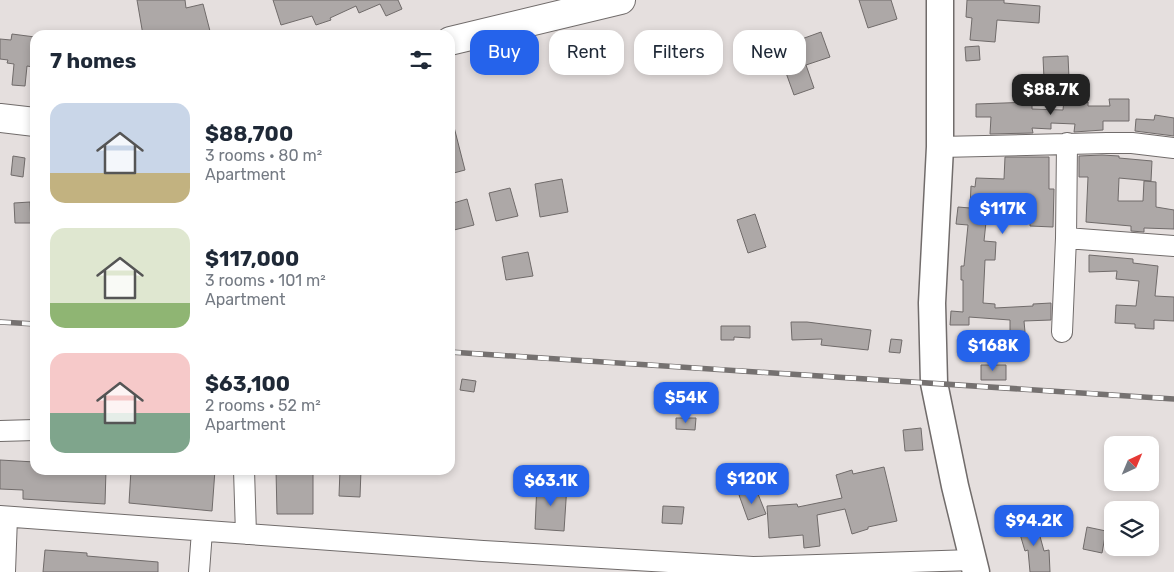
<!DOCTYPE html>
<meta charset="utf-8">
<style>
:root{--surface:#fff;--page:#f6f6f7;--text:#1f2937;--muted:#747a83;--accent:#2563eb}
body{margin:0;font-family:Rubik,sans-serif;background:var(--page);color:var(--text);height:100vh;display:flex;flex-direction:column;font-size:19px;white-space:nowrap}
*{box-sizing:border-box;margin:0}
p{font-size:16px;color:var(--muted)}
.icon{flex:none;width:28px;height:28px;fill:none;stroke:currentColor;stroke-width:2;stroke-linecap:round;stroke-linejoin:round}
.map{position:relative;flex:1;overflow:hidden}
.panel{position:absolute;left:30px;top:30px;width:425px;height:445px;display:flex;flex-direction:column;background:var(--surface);border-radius:15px;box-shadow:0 2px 8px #0003}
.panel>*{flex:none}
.top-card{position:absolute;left:470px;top:30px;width:475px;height:45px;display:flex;gap:10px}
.needle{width:32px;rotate:44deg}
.tools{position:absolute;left:1104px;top:436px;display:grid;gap:10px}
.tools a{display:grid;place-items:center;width:55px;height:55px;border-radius:10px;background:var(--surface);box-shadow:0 2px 8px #0003;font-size:25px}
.price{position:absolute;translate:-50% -42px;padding:0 11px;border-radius:10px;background:var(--accent);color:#fff;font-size:16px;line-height:32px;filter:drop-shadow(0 1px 2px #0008)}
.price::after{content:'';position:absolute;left:50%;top:30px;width:15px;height:11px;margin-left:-8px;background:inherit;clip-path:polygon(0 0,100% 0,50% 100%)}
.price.active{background:#222;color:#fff}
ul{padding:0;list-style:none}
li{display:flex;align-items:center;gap:15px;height:125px;padding:0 20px}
li span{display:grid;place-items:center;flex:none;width:140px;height:100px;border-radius:15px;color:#555}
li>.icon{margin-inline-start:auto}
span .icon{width:60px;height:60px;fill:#fffc;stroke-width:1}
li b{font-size:21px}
h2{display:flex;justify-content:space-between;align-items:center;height:60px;padding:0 20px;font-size:21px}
.pill{padding:0 18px;border-radius:15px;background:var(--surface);box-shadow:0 2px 8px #0003;font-size:18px;line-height:45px}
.pill.active{background:var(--accent);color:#fff}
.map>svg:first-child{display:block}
.building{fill:#ada8a7;stroke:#706b6a}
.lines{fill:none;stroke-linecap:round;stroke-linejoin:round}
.minor-casing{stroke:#716c6b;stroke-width:22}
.major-casing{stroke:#716c6b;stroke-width:29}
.highway-casing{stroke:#716c6b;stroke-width:30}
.minor{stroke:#fff;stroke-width:20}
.major{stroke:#fff;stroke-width:26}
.highway{stroke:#fff;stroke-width:28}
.rail-casing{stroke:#757170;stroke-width:5.5}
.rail{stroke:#fff;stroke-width:4;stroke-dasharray:11;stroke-linecap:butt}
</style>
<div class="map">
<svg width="1174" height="572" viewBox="0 0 1174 572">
<rect width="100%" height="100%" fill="#e5dfde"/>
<path class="building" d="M137 0H185L186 8 203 4 211 35H143Z
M273 0H398L402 9 386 16 380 4 359 13 356 6 330 18 331 20 316 25 312 16 281 25Z
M859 0H891L897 19 868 28Z
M967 0H1004V3L1040 6 1039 23 997 20 995 42 970 40 972 18 966 17Z
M821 32 830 57 806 65 814 88 794 95 777 48Z
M12 34 35 37 33 67 27 66 25 86 12 85 14 64 7 63 8 60 0 59V39L11 40Z
M979 46 980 60 966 61 965 47Z
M1068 56 1069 78 1044 79 1043 57Z
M1109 99H1129V121H1103V130L1074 132 1075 124 1051 123V129L1032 128 1033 133 990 134 991 117H976V104L1032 102V109L1063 110 1064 100 1088 102V106H1110Z
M1155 115 1174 118V136L1135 131 1136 119 1154 120Z
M450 127H454L465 170 450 174Z
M1102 155 1119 156V158L1152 161 1151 181 1119 178 1118 201H1143L1144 181 1156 182V207L1174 210V229L1144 228V232L1131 231V226L1086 222 1088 177H1079V156Z
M13 156 25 158 23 177 11 175Z
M1005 157H1049V189H1054L1053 227 1030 226V218L1009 216 1010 204 988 203 984 241 996 242 995 260H985L983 303 995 304V308L1033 306V304L1051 303V320L1024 321 1025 332 1010 333V320L969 317V325H950L951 311 963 312V280H961V266H964L968 225 956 224 958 207 970 208 971 186 975 187 976 178 1004 179Z
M562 179 568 212 540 217 535 184Z
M510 188 518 216 496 221 489 193Z
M467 199 474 225 450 231V204Z
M30 202 31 223H15L14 203Z
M755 214 766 247 748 253 737 220Z
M528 252 533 276 506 280 502 257Z
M1089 255 1133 259V263L1158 266 1155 296 1174 297V321L1154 320V329L1135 328V324L1115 323 1116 305 1136 306 1139 281 1116 279 1117 271 1089 272Z
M791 322H807L871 330 868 350 821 345 822 339 792 340Z
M721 326H750V338L734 337V340H721Z
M891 339 902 340 900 353 889 352Z
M981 365H1006V380H981Z
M462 379 476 381 474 392 460 390Z
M676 418H696L695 430 676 429Z
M921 428 923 450 905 451 903 430Z
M0 460 35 462V470H106L105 504 23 499V490L0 489Z
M884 467 897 521 868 527V529L852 534 845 509 817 515 820 546 804 548 803 535 769 538 767 506 797 504 798 507 842 498 836 475 852 470 853 474Z
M131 470H215L212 511 129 503Z
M276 470H313V514H277Z
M340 470H361L360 497 339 496Z
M537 483 567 485 564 531 535 529Z
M756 489 766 514 748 520 739 495Z
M663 506 684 507 682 524 662 523Z
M1035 518 1044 551 1049 550 1050 572H1030L1028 550 1025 551 1017 524Z
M1087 527 1106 531 1102 553 1083 549Z
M45 550 87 553V556L158 562V572H43Z"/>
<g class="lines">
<g class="minor-casing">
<path id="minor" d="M940 147 1107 143H1132L1174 148
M1066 238 1174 246
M1062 332 1066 238 1067 143
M0 431 35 430
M244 470 246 534
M0 516 483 551 753 567 973 560
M5 572 7 517
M199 572 202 531"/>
</g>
<g class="major-casing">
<path id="major" d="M940 0V147L932 303 934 383 955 486 976 572"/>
</g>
<g class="highway-casing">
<path id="highway" d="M450 41 621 0
M0 118 35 122"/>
</g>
<use href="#minor" class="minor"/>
<use href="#major" class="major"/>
<use href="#highway" class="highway"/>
<g class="rail-casing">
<path id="rail" d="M0 322 35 324
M450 352 1174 399"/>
</g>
<use href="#rail" class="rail"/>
</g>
</svg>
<div class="tools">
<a><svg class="needle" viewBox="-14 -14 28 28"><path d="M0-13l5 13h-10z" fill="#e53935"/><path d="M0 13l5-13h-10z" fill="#747a83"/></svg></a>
<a><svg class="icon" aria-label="layers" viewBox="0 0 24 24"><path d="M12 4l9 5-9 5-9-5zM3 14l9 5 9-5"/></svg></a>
</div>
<b class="price active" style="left:1051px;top:116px">$88.7K</b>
<b class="price" style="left:1003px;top:235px">$117K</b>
<b class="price" style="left:993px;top:372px">$168K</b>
<b class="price" style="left:686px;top:424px">$54K</b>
<b class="price" style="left:752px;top:505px">$120K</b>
<b class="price" style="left:551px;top:507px">$63.1K</b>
<b class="price" style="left:1034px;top:547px">$94.2K</b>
<div class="top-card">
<a class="pill active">Buy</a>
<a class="pill">Rent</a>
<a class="pill">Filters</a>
<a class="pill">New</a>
</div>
<section class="panel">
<h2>7 homes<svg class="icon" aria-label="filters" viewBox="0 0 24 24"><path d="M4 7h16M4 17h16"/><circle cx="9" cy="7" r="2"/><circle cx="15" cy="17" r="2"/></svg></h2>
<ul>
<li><span style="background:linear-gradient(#c9d6e8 70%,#c2b280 0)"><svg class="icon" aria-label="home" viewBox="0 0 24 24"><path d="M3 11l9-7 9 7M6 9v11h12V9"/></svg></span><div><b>$88,700</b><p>3 rooms · 80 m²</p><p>Apartment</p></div></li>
<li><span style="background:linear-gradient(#dfe7d0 75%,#8fb573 0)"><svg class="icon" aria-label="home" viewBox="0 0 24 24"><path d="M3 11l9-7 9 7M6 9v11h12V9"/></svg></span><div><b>$117,000</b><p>3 rooms · 101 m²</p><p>Apartment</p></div></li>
<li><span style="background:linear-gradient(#f6c9c9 60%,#7fa58c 0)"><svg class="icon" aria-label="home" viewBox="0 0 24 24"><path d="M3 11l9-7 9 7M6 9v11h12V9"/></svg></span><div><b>$63,100</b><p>2 rooms · 52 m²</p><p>Apartment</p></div></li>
</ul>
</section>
</div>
